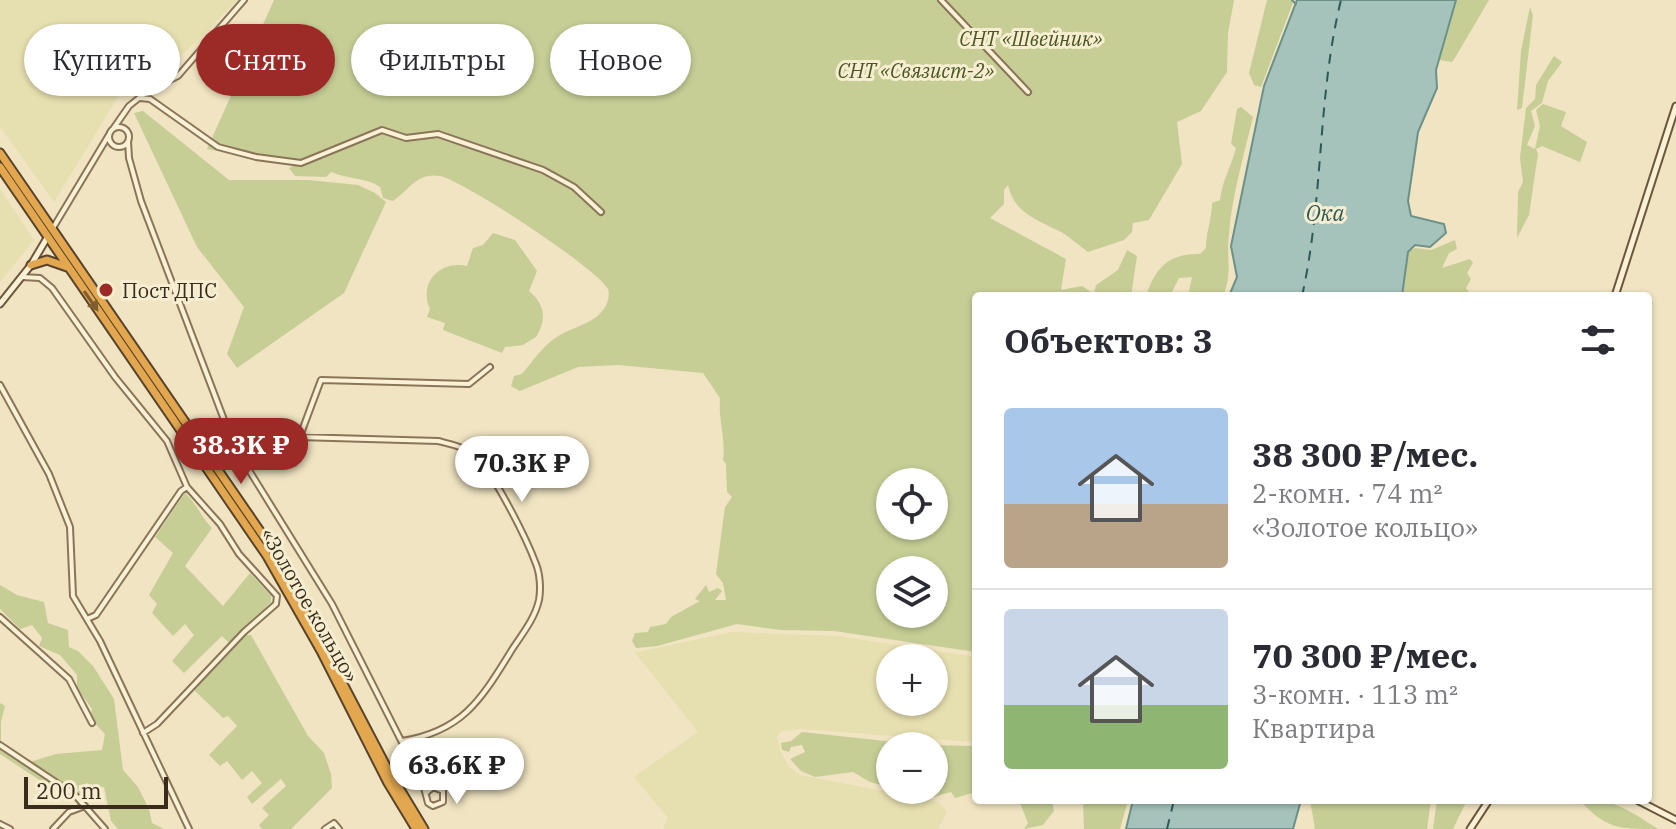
<!DOCTYPE html>
<html lang="ru">
<meta charset="utf-8">
<style>
:root{--surface:#fff;--page:#f7f7f7;--text:#2b2b33;--muted:#7c7c81;--line:#e1e1e2;--accent:#9c2a26}
body{margin:0;font-family:"IBM Plex Serif",serif;background:var(--page);color:var(--text);height:100vh;display:flex;flex-direction:column;font-size:30px;white-space:nowrap}
*{box-sizing:border-box;margin:0}
p{font-size:26px;color:var(--muted)}
.icon{flex:none;width:44px;height:44px;fill:none;stroke:currentColor;stroke-width:2;stroke-linecap:round;stroke-linejoin:round}
.map{position:relative;flex:1;overflow:hidden}
.details{position:absolute;left:972px;top:292px;width:680px;height:512px;display:flex;flex-direction:column;background:var(--surface);border-radius:8px;box-shadow:0 2px 6px #0004}
.details>*{flex:none}
.top-card{position:absolute;left:24px;top:24px;width:760px;height:72px;display:flex;gap:16px}
.tools{position:absolute;left:876px;top:468px;display:grid;gap:16px}
.tools a{display:grid;place-items:center;width:72px;height:72px;border-radius:50%;background:var(--surface);box-shadow:0 2px 6px #0004;font-size:40px}
.scale{position:absolute;left:24px;bottom:20px;width:144px;box-sizing:border-box;padding-left:8px;border:4px solid #3a2c1d;border-top:0;font-size:22px;line-height:28px;white-space:nowrap;color:#3a2c1d;-webkit-text-stroke:6px #f7eed2;paint-order:stroke}
.price{position:absolute;translate:-50% -68px;padding:0 18px;border-radius:28px;background:#fff;color:#222;font-size:26px;line-height:52px;filter:drop-shadow(0 2px 4px #0008)}
.price::after{content:'';position:absolute;left:50%;top:48px;width:24px;height:18px;margin-left:-12px;background:inherit;clip-path:polygon(0 0,100% 0,50% 100%)}
.price.active{background:var(--accent);color:#fff}
ul{padding:0;list-style:none}
li{display:flex;align-items:center;gap:24px;height:200px;padding:0 32px}
li+li{border-top:2px solid var(--line)}
li span{display:grid;place-items:center;flex:none;width:224px;height:160px;border-radius:8px;color:#555}
li>.icon{margin-inline-start:auto}
span .icon{width:96px;height:96px;fill:#fffc;stroke-width:1}
li b{font-size:34px}
h2{display:flex;justify-content:space-between;align-items:center;height:96px;padding:0 32px;font-size:34px}
.pill{padding:0 28px;border-radius:36px;background:var(--surface);box-shadow:0 2px 6px #0004;font-size:28px;line-height:72px}
.pill.active{background:var(--accent);color:#fff}
.map>svg:first-child{display:block}
.farmland{fill:#e6dfaf;fill-rule:evenodd}
.green{fill:#c6ce96;fill-rule:evenodd}
.water{fill:#a5c2bb;stroke:#6b9189;stroke-width:2}
.lines{fill:none;stroke-linecap:round;stroke-linejoin:round}
.stream{stroke:#6b9189;stroke-width:2}
.ferry{stroke:#2c5a59;stroke-width:2;stroke-dasharray:10 8;stroke-linecap:butt}
.street-casing{stroke:#8b7558;stroke-width:8}
.secondary-casing{stroke:#6c563c;stroke-width:9}
.highway-casing{stroke:#58432d;stroke-width:11}
.street{stroke:#faf1d6;stroke-width:4}
.secondary{stroke:#faf1d6;stroke-width:5}
.highway{stroke:#e3a84f;stroke-width:7}
.oneway{fill:#7e5e31}
.poi-dot{fill:#9c2a26;stroke:#f7eed2;stroke-width:3}
.labels{text-anchor:middle;dominant-baseline:central;stroke-width:6;stroke-linejoin:round;paint-order:stroke}
.park-label{font-size:20px;font-style:italic;fill:#485723;stroke:#f7eed2}
.poi-label{font-size:20px;fill:#3a2c1d;stroke:#f7eed2;text-anchor:start}
.street-label{font-size:20px;fill:#3a2c1d;stroke:#f7eed2}
.water-label{font-size:22px;font-style:italic;fill:#2c5a59;stroke:#f7eed2}
</style>
<div class="map">
<svg width="1676" height="829" viewBox="0 0 1676 829">
<rect width="100%" height="100%" fill="#f0e4c2"/>
<path class="farmland" d="M0 0H238L184 53 162 69 124 87 54 202 0 127Z
M0 189 34 240 0 282Z
M732 632 837 636 976 657V742L802 729 781 731 777 737 781 753 790 768 800 775 939 802 947 812 938 829H663L668 818 634 777 698 732 633 650 638 652ZM890 658H934V702H890Z"/>
<path class="green" d="M274 0H1234L1228 33 1227 72 1201 111 1177 122 1182 164 1149 220 1133 223 1132 232 1124 240 1088 252C1078 245 1068 235 1057 230 1035 219 1014 212 1008 185L1004 190V204L990 218 1066 259 1061 290 1082 286 1094 294 1096 285 1118 270 1127 250 1137 256 1131 296H976V652L834 631 781 630 737 624 657 646 636 648 632 641 635 633 648 632 650 627 666 624 671 617 700 601 695 599 706 585 709 592 718 588 722 591 715 600H726L723 583 716 574 725 507 732 497 727 492 726 464 723 460C726 438 718 420 720 398L703 373 618 365 578 367 520 391 511 386 514 376 522 374C533 361 544 344 560 335 577 325 602 322 608 300 609 298 609 291 608 289 595 267 464 181 440 176 417 172 408 191 393 201L383 198 380 187C368 178 347 179 331 172L326 177 295 176 289 168 295 165 207 149ZM890 482H934V526H890ZM890 570H934V614H890Z
M1267 0H1294L1261 87 1254 85 1249 73Z
M1456 0H1489L1456 56 1452 62 1439 60Z
M1530 7 1533 15 1522 108 1517 110 1521 51Z
M1554 56 1562 62 1548 81 1542 103 1531 111 1535 126 1527 145 1535 149 1540 126 1536 110 1543 104 1566 112 1561 126 1587 142 1580 162 1542 146 1536 149 1538 154 1529 215 1517 238 1518 192 1523 182 1520 158 1526 108 1535 99 1536 85Z
M1241 107 1253 117C1244 155 1232 195 1229 234 1226 259 1233 272 1223 296H1188L1192 277 1179 278 1170 296H1146C1155 269 1168 253 1200 254L1206 248C1206 231 1212 219 1212 203L1220 200C1222 181 1231 167 1236 148L1231 144 1237 109Z
M143 111 229 180H308L358 185 375 193 386 202 344 293 237 368 227 354 244 307 197 247 134 113Z
M493 233 515 240 537 271 529 291C545 304 547 320 536 337L523 345 505 347 502 353 443 330 445 323 427 317 430 309C418 283 440 260 467 266L473 248 483 245Z
M1455 240 1457 249 1449 253 1442 268 1470 259 1473 263 1467 273 1471 279 1466 288 1472 296H1402L1408 252 1415 248 1431 250Z
M185 493C197 504 201 517 212 528L185 566 223 606 250 573 271 596V602L230 644 222 636 184 673 172 661 194 635 185 624 173 636 152 613 157 604 149 595 173 553 155 537Z
M0 585 17 595 44 602 48 623 68 630 69 647 78 651 93 666 114 699 123 770 138 787 149 809 152 823 164 829H118L111 821 104 787 79 793 63 782 53 789 0 754V703L5 706 1 722V749L23 764 56 754 102 750 105 734 90 718 92 709 77 688V675L60 655 39 646 42 638 32 625 20 629 0 609Z
M246 635H251L308 736 324 753 331 774 332 788 291 829H262L259 825 269 815 262 808 286 786 281 779 252 804 247 797 262 783 252 771 242 780 227 761 220 766 209 755 237 726 228 716 223 718 194 690Z
M802 732 922 745 976 746V792L955 798 951 792 933 797 904 790H934V746H890V787L870 782 853 772 815 777 801 771 790 759 805 752 802 745 791 747 789 752 782 750 781 743 791 741Z
M1002 800H1052L1054 811 1043 825 1024 829 1028 823 1020 803Z
M1083 800H1128L1120 829H1084Z
M1310 800H1431L1427 829H1315Z
M1437 800H1467L1453 829H1433Z
M1579 800 1589 803 1590 800C1617 800 1636 815 1658 829 1617 829 1607 829 1579 800Z"/>
<path class="water" d="M1297 0H1456L1436 70 1437 88 1418 132 1408 201 1411 216 1444 224 1446 233 1430 247 1415 245 1408 252 1402 296H1229L1237 277 1231 246 1264 86Z
M1133 800H1301L1293 829H1126Z"/>
<g class="lines">
<path class="stream" d="M1292 0 1296 4"/>
<path class="ferry" d="M1302 296C1324 198 1317 97 1341 0
M1167 829 1174 800"/>
<g class="street-casing">
<path id="street" d="M941 0 1028 92
M140 98 150 99 218 147 256 157 301 163 382 130 406 138 438 134 543 170 574 187 601 212
M109 137a10 10 0 1 1 20 0a10 10 0 1 1-20 0Z
M113 129 129 106 149 90 178 76 244 0
M128 141 129 158 141 201 234 446 332 604 423 784 428 803 433 806 443 802V791L433 787 426 793
M53 228 110 133
M22 277 40 278 52 288 115 377 167 441 187 487 220 524 239 554 277 596 276 604 244 632 157 724 143 733
M0 385 49 474 70 527 73 596 100 641 189 829
M230 435 438 441C450 444 462 446 472 453 492 468 527 540 536 564 540 574 541 589 539 600 535 618 523 633 513 648 482 698 464 731 402 741
M300 436 321 380 469 384 490 367
M0 617 69 679 92 723
M87 619 96 615 181 491 187 487
M0 745 75 795 105 829
M0 824 10 829
M53 829 69 812 85 806
M325 829 334 823 339 829"/>
</g>
<g class="secondary-casing">
<path id="secondary" d="M1615 296 1676 106
M0 304 31 265 47 238
M1637 800 1676 820
M1470 829 1489 800"/>
</g>
<g class="highway-casing">
<path id="highway" d="M0 153 273 550 386 766 424 829
M0 167 267 556 321 651 388 783 416 829
M31 265 47 260 67 267"/>
</g>
<use href="#street" class="street"/>
<use href="#secondary" class="secondary"/>
<use href="#highway" class="highway"/>
</g>
<defs><path id="oneway-solid" d="M-6-.8H1V-3.2L6.5 0L1 3.2V.8H-6Z" transform="scale(2)"/></defs>
<use class="oneway" href="#oneway-solid" transform="translate(91 301) rotate(55)"/>
<circle class="poi-dot" cx="106" cy="290" r="8"/>
<g class="labels">
<g class="park-label">
<text x="1031" y="38">СНТ «Швейник»</text>
<text x="916" y="70">СНТ «Связист-2»</text>
</g>
<g class="poi-label">
<text x="122" y="290">Пост ДПС</text>
</g>
<g class="street-label">
<text transform="translate(310 605) rotate(60)">«Золотое кольцо»</text>
</g>
<g class="water-label">
<text x="1325" y="212">Ока</text>
</g>
</g>
</svg>
<div class="tools">
<a><svg class="icon" aria-label="locate" viewBox="0 0 24 24"><circle cx="12" cy="12" r="6"/><path d="M12 2v4M12 18v4M2 12h4M18 12h4"/></svg></a>
<a><svg class="icon" aria-label="layers" viewBox="0 0 24 24"><path d="M12 4l9 5-9 5-9-5zM3 14l9 5 9-5"/></svg></a>
<a>+</a>
<a>−</a>
</div>
<div class="scale">200 m</div>
<b class="price active" style="left:241px;top:486px">38.3K ₽</b>
<b class="price" style="left:522px;top:504px">70.3K ₽</b>
<b class="price" style="left:457px;top:806px">63.6K ₽</b>
<div class="top-card">
<a class="pill">Купить</a>
<a class="pill active">Снять</a>
<a class="pill">Фильтры</a>
<a class="pill">Новое</a>
</div>
<section class="details">
<h2>Объектов: 3<svg class="icon" aria-label="filters" viewBox="0 0 24 24"><path d="M4 7h16M4 17h16"/><circle cx="9" cy="7" r="2"/><circle cx="15" cy="17" r="2"/></svg></h2>
<ul>
<li><span style="background:linear-gradient(#a9c7e8 60%,#b9a48a 0)"><svg class="icon" aria-label="home" viewBox="0 0 24 24"><path d="M3 11l9-7 9 7M6 9v11h12V9"/></svg></span><div><b>38 300 ₽/мес.</b><p>2-комн. · 74 m²</p><p>«Золотое кольцо»</p></div></li>
<li><span style="background:linear-gradient(#c9d6e8 60%,#8fb573 0)"><svg class="icon" aria-label="home" viewBox="0 0 24 24"><path d="M3 11l9-7 9 7M6 9v11h12V9"/></svg></span><div><b>70 300 ₽/мес.</b><p>3-комн. · 113 m²</p><p>Квартира</p></div></li>
</ul>
</section>
</div>
